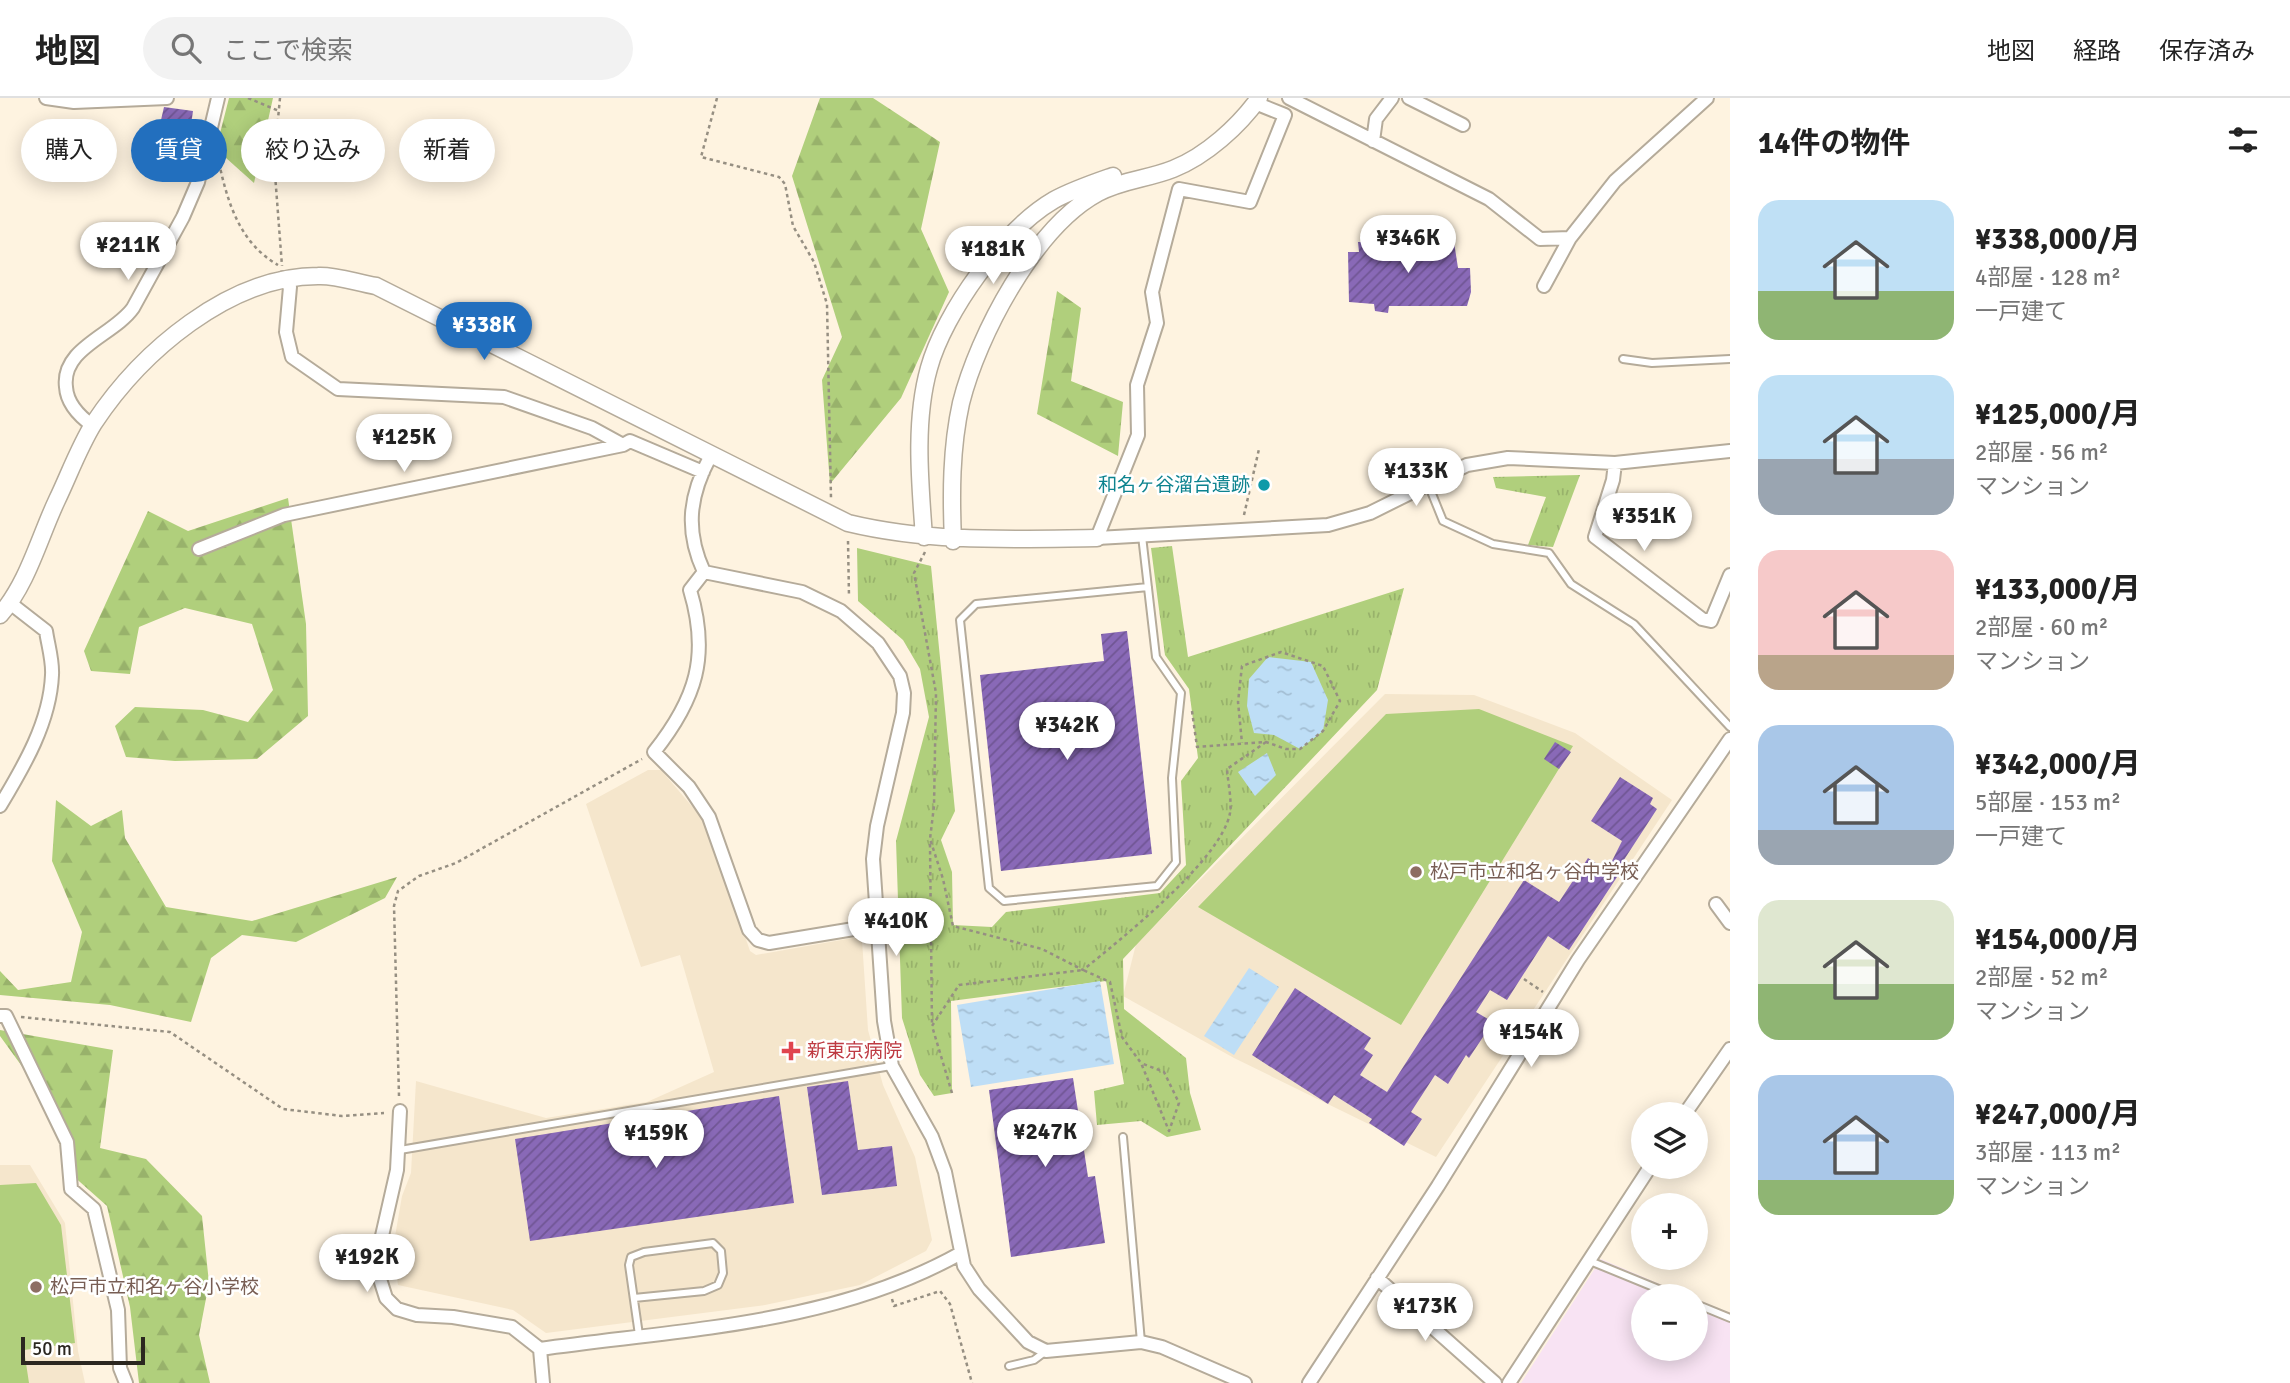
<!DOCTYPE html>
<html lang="ja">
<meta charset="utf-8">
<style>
:root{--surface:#fff;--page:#f2f2f2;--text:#222;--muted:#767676;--line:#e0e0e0;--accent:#226fbe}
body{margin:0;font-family:Signika,"Noto Sans JP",sans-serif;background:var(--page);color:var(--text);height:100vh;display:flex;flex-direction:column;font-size:26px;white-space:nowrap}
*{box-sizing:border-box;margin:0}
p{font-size:23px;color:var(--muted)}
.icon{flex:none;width:38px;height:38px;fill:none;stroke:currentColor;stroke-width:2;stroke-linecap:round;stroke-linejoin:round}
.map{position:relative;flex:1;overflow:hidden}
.drawer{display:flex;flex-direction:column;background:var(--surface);width:560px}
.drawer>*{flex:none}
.top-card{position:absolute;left:21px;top:21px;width:665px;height:63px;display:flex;gap:14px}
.tools{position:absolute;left:1631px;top:1004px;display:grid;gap:14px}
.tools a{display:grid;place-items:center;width:77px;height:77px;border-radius:50%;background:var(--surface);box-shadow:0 4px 18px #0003;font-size:35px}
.scale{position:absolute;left:21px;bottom:18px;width:124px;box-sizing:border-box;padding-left:7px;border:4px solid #2b2720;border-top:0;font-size:19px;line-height:24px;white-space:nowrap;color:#2b2720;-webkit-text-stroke:5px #fff;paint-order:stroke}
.price{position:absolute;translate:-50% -60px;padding:0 16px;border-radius:24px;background:#fff;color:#222;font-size:23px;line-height:46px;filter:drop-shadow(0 2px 4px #0008)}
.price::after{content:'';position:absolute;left:50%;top:42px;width:21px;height:16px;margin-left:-10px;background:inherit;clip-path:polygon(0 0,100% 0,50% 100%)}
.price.current{background:var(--accent);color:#fff}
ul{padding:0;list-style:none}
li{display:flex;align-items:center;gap:21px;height:175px;padding:0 28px}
li span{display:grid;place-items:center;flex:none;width:196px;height:140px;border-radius:21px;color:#555}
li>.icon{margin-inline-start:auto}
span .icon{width:84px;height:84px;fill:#fffc;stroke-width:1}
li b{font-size:30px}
h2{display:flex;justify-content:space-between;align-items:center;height:84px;padding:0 28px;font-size:30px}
.chip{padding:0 24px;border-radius:32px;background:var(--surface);box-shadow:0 4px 18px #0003;font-size:24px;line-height:63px}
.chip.current{background:var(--accent);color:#fff}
header{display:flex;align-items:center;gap:42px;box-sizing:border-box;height:98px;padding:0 35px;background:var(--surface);border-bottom:2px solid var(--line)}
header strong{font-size:33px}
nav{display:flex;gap:38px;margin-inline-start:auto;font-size:24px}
.search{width:490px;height:63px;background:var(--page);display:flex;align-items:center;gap:18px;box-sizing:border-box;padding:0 24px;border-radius:38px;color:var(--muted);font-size:26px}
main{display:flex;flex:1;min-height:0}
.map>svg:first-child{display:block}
.commercial{fill:#f8e3f3}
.built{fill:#f5e6cc}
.grass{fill:#b0cf7c}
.forest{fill:url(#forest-firs)}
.park{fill:url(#park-tufts)}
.water{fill:url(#water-ripples)}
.building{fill:url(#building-hatch)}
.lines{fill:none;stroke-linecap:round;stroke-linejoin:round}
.service-casing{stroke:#b5ab9a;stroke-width:10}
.minor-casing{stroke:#b5ab9a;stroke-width:16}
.tertiary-casing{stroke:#b5ab9a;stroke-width:19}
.path{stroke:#968f82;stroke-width:2.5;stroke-dasharray:3.5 3.5;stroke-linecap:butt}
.service{stroke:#fff;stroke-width:6}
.minor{stroke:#fff;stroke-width:12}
.tertiary{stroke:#fff;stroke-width:16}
.culture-dot{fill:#0f9aa8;stroke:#fff;stroke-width:2.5}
.education-dot{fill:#8d6e63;stroke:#fff;stroke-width:2.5}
.health-dot{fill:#e0444e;stroke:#fff;stroke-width:2.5}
.labels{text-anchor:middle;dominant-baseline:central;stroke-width:5;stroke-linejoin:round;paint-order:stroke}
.culture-label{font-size:19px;fill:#0d838f;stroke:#fff;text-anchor:end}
.education-label{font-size:19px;fill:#785e54;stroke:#fff;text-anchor:start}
.health-label{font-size:19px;fill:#be3a42;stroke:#fff;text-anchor:start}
</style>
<header>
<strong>地図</strong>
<div class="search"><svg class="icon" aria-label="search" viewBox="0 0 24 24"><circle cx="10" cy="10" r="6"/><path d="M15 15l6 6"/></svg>ここで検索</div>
<nav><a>地図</a><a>経路</a><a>保存済み</a></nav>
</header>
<main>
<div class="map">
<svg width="1730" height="1285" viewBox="0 0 1730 1285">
<defs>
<pattern id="forest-firs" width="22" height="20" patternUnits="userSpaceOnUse" patternTransform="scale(1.75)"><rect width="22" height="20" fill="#b0cf7c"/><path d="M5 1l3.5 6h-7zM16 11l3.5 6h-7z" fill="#98b26b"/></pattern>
<pattern id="park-tufts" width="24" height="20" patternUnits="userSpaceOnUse" patternTransform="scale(1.75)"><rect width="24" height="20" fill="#b0cf7c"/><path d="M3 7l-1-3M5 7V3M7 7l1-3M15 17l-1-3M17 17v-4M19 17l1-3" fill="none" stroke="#98b26b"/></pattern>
<pattern id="water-ripples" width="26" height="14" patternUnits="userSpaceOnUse" patternTransform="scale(1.75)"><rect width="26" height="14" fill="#bedef6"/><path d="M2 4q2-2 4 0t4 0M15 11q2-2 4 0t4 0" fill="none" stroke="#a3bed3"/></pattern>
<pattern id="building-hatch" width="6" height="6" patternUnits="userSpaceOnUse" patternTransform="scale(1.75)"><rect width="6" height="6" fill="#8969b7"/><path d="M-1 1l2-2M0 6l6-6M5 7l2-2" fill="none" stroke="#705694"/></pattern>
</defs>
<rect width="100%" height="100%" fill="#fef3e0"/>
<path class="commercial" d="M1601 1161 1690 1199H1643V1251H1696V1201L1730 1215V1285H1521Z"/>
<path class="built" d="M1385 596 1474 597 1575 635 1672 702 1436 1059 1234 960 1123 898 1136 846Z
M648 672H661L707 726 750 853 756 857 858 839 862 842 868 932 883 987 915 1059 932 1142 926 1153 860 1187 765 1207 546 1235 513 1212 398 1187 393 1150 402 1098 411 1075 416 983 546 1020 647 1004 714 974 680 857 641 869 586 706Z
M0 1067H30L65 1125 78 1253 85 1285H0Z"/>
<path class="grass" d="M1479 611 1573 648 1401 927 1198 809 1386 616Z
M36 1085 61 1127 75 1245 24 1252 29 1285H0V1087Z"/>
<path class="forest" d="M229 0H273L254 85 216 51Z
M820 0H873L940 44 921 131 949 194 901 300 830 386 822 282 842 239 792 78Z
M1057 193 1081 210 1071 283 1123 304 1118 358 1037 316Z
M288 400 306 526 308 618 257 661 175 663 126 659 115 628 135 609 203 612 248 624 273 592 252 526 185 510 139 529 130 576 91 573 84 553 148 413 188 433Z
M56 702 91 728 122 712 125 740 166 809 252 823 397 779 385 800 296 844 242 837 211 860 191 924 110 907 0 897V873L18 892 71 884 82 834 52 763Z
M0 932 113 952 100 1050 146 1061 202 1118 209 1185 199 1237 210 1285H139L130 1209 107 1108 71 1076 73 1039 0 938Z"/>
<path class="park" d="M1580 377 1553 449 1528 447 1546 399 1496 390 1493 379Z
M1172 448 1188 559 1404 490 1377 592 1123 861 1124 911 1186 960 1190 995 1201 1032 1167 1039 1141 1023 1097 1027 1094 993 1124 986 1106 883 951 903 952 995 934 998 920 977 902 920 896 743 929 619 920 571 903 542 858 503 857 450 931 468 955 713 941 742 952 774 953 827 992 829 1006 814 1160 795 1186 767 1181 683 1198 660 1189 591 1165 557 1151 450Z"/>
<path class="water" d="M1268 559 1311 564 1328 602 1323 633 1300 651 1274 637 1254 635 1247 608 1249 581Z
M1267 655 1276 677 1255 698 1238 674Z
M1249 870 1279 889 1234 957 1204 938Z
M1100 883 1114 966 971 989 957 907Z"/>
<path class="building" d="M164 9 193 13 191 27 161 22Z
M344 32 347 60 304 64 301 36Z
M1358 144H1454L1458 170H1470L1471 194 1467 208H1389L1388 215 1375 213 1374 206 1349 204 1348 154H1359Z
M1127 533 1152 756 1001 773 980 577 1104 563 1101 536Z
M1555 644 1571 654 1559 671 1544 661Z
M1620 679 1653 700 1650 706 1657 711 1618 771 1610 767 1622 743 1591 723Z
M1588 760 1617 779 1569 852 1548 838 1507 902 1490 892 1476 914 1493 924 1469 960 1466 957 1448 986 1435 977 1411 1014 1422 1021 1404 1048 1369 1025 1372 1021 1334 997 1328 1006 1252 957 1295 890 1371 940 1364 951 1373 957 1360 977 1387 994 1524 782 1559 804Z
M1073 980 1088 1079 1095 1078 1105 1145 1011 1159 989 992Z
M848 983 858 1052 892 1048 897 1088 822 1097 807 989Z
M779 998 794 1105 530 1143 515 1041Z"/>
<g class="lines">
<g class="service-casing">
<path id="service" d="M1623 261 1652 265 1730 261
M1428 386 1443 423 1493 446 1549 455 1571 486 1634 526 1730 629
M1142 438 1156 559 1181 595 1172 680 1176 764 1157 788 1004 803 989 790 960 522 976 506 1148 489
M1123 1039 1141 1244
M400 1052 891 968
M1590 1163 1678 1199
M634 1200 704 1193 718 1187 723 1175 721 1153 713 1145 644 1154 631 1159 629 1167 639 1237
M1696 1206 1730 1220
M1009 1268 1034 1262 1046 1253"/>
</g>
<g class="minor-casing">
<path id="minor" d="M46 0 74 4 167 0
M1289 0 1489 101 1540 141 1570 140 1615 83 1707 0
M1409 0 1463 27
M1255 5 1285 17 1250 104 1179 91 1152 194 1157 225 1137 287 1138 337 1097 440 1328 427 1370 415 1467 367 1508 360 1615 365 1730 353
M1373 43 1376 21 1392 0
M283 180 290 189 286 234 292 259 338 291 504 299 592 330 623 347 630 343 703 374
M1544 188 1570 140
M93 328C79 318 67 306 66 289 61 250 114 237 133 210L183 119 198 84 218 0
M710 359C689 398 685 433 704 474L802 494 841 513 878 545 900 578 904 595 903 615 877 728 873 761 884 923 892 968 932 1039 945 1074 964 1168 979 1191 1028 1244 1046 1253 1141 1244 1162 1249 1245 1285
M1615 365 1613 382 1595 439 1702 521 1711 523 1730 477
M199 451 284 417 623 347
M704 474 690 492C710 558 696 601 654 654L689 689 709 719 749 832 758 842 769 845 878 827
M0 708C24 668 50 624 52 577 53 563 48 547 46 533L10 505
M1716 806 1730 825
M0 918H6L67 1044 71 1091 94 1111 118 1212 120 1270 126 1285
M400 1013 397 1072 379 1151 380 1181 386 1200 397 1211 417 1217 453 1219 512 1229 540 1251
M1684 1017 1730 951
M1377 1180 1495 1285
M543 1285 540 1251C682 1231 833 1227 961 1155
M1309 1285 1438 1088 1578 862 1730 641
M1509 1285 1650 1069"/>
</g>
<g class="tertiary-casing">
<path id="tertiary" d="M924 439C920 384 914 323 929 270 944 215 1004 131 1054 102 1072 92 1093 85 1113 78
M953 443C951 397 951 350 961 305 978 237 1035 129 1098 95 1122 82 1148 81 1173 71 1206 58 1239 28 1259 0
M0 517C28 485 39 440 57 402 69 377 79 349 94 325 141 254 229 178 318 178 336 177 357 185 376 188L848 425C931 445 1012 441 1097 440"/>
</g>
<path class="path" d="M248 0 279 13
M280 0 274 63 282 168
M717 0 701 59 779 79 785 86 793 128 814 164 827 206 831 400
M219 65C228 106 240 145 278 167
M1244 417 1259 351
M848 443 849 499
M925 454 914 475 936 595 934 708 930 741 943 781 953 828 1042 851 1083 872C1120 842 1222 761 1230 715 1232 702 1228 685 1227 671L1266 644
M1192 613 1197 649 1266 644 1286 651H1300L1323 633 1340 603 1323 568 1281 554 1242 568 1238 604 1242 645
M930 746 932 928
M1524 881 1543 894
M21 919 170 934 283 1011 342 1018 384 1015
M952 995 932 928 959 887 1083 872 1110 884 1122 939 1141 965 1169 1033 1179 1005 1164 974 1141 965
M399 998 394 808 398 793 419 778 456 765 642 661
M892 1201 894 1208 940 1193 950 1206 972 1285"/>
<use href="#service" class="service"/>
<use href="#minor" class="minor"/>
<use href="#tertiary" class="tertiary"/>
</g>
<circle class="culture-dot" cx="1264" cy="387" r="7"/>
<g class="education-dot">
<circle cx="1416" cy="774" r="7"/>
<circle cx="36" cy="1189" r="7"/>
</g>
<path class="health-dot" d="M787.5 942.5h7v7h7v7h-7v7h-7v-7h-7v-7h7z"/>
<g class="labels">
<g class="culture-label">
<text x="1250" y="387">和名ヶ谷溜台遺跡</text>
</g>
<g class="education-label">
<text x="1430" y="774">松戸市立和名ヶ谷中学校</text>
<text x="50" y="1189">松戸市立和名ヶ谷小学校</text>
</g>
<g class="health-label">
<text x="807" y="953">新東京病院</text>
</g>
</g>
</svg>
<div class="tools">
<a><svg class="icon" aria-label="layers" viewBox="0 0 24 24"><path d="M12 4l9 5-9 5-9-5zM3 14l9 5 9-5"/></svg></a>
<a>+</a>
<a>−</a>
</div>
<div class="scale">50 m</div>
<b class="price" style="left:1408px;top:177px">¥346K</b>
<b class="price" style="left:128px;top:184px">¥211K</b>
<b class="price" style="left:993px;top:188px">¥181K</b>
<b class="price current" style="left:484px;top:264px">¥338K</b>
<b class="price" style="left:404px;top:376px">¥125K</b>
<b class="price" style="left:1416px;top:410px">¥133K</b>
<b class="price" style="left:1644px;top:455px">¥351K</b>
<b class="price" style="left:1067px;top:664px">¥342K</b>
<b class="price" style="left:896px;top:860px">¥410K</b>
<b class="price" style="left:1531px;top:971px">¥154K</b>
<b class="price" style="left:1045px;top:1071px">¥247K</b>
<b class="price" style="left:656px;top:1072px">¥159K</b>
<b class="price" style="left:367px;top:1196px">¥192K</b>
<b class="price" style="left:1425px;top:1245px">¥173K</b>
<div class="top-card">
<a class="chip">購入</a>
<a class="chip current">賃貸</a>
<a class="chip">絞り込み</a>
<a class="chip">新着</a>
</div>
</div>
<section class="drawer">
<h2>14件の物件<svg class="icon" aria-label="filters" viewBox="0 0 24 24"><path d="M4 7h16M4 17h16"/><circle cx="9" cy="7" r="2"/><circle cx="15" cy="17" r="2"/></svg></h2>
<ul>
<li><span style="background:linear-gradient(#bfe0f5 65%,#8fb573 0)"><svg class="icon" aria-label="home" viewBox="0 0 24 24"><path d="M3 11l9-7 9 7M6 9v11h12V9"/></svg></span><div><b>¥338,000/月</b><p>4部屋 · 128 m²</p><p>一戸建て</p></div></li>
<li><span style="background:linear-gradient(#bfe0f5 60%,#9aa5b1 0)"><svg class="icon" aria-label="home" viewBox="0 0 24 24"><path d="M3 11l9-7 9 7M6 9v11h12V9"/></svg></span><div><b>¥125,000/月</b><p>2部屋 · 56 m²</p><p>マンション</p></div></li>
<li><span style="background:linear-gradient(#f6c9c9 75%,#b9a48a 0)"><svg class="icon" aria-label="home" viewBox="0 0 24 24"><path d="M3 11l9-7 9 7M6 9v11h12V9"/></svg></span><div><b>¥133,000/月</b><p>2部屋 · 60 m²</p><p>マンション</p></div></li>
<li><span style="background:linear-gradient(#a9c7e8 75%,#9aa5b1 0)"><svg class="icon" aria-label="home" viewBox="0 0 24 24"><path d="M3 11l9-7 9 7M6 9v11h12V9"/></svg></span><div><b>¥342,000/月</b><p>5部屋 · 153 m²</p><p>一戸建て</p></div></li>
<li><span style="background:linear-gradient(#dfe7d0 60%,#8fb573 0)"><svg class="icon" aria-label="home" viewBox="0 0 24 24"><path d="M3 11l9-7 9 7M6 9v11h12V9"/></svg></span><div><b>¥154,000/月</b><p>2部屋 · 52 m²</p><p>マンション</p></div></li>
<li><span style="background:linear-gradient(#a9c7e8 75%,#8fb573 0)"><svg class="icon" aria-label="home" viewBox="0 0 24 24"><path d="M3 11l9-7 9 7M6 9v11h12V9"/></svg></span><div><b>¥247,000/月</b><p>3部屋 · 113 m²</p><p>マンション</p></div></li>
</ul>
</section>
</main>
